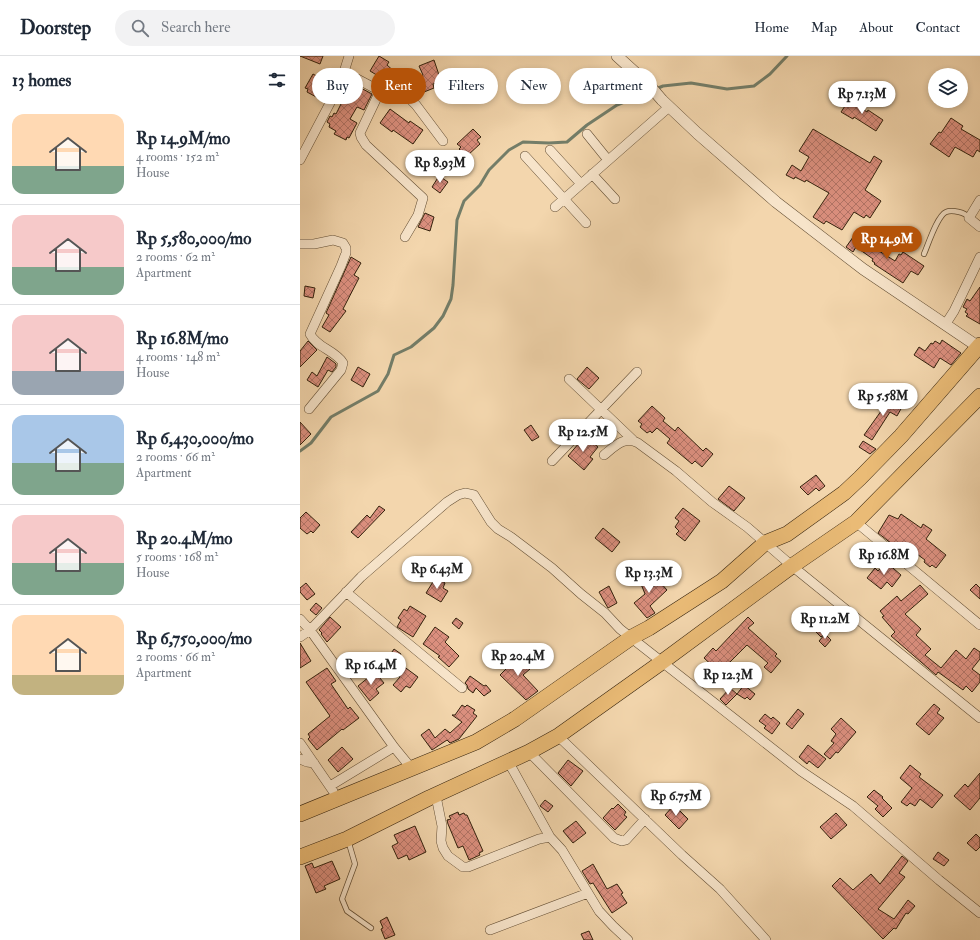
<!DOCTYPE html>
<meta charset="utf-8">
<style>
:root{--surface:#fff;--page:#f2f2f3;--text:#1f2937;--muted:#747a83;--line:#e0e1e3;--accent:#b45309}
body{margin:0;font-family:"IM FELL Double Pica",serif;background:var(--page);color:var(--text);height:100vh;display:flex;flex-direction:column;font-size:15px;white-space:nowrap}
*{box-sizing:border-box;margin:0}
p{font-size:13px;color:var(--muted)}
.icon{flex:none;width:22px;height:22px;fill:none;stroke:currentColor;stroke-width:2;stroke-linecap:round;stroke-linejoin:round}
.map{position:relative;flex:1;overflow:hidden}
.panel{display:flex;flex-direction:column;background:var(--surface);width:300px}
.panel>*{flex:none}
.hud{position:absolute;left:12px;top:12px;width:380px;height:36px;display:flex;gap:8px}
.controls{position:absolute;left:628px;top:12px;display:grid;gap:8px}
.controls a{display:grid;place-items:center;width:40px;height:40px;border-radius:50%;background:var(--surface);box-shadow:0 2px 6px #0003;font-size:20px}
.price{position:absolute;translate:-50% -34px;padding:0 9px;border-radius:14px;background:#fff;color:#222;font-size:13px;line-height:26px;filter:drop-shadow(0 1px 2px #0008)}
.price::after{content:'';position:absolute;left:50%;top:24px;width:12px;height:9px;margin-left:-6px;background:inherit;clip-path:polygon(0 0,100% 0,50% 100%)}
.price.current{background:var(--accent);color:#fff}
ul{padding:0;list-style:none}
li{display:flex;align-items:center;gap:12px;height:100px;padding:0 12px}
li+li{border-top:1px solid var(--line)}
li span{display:grid;place-items:center;flex:none;width:112px;height:80px;border-radius:12px;color:#555}
li>.icon{margin-inline-start:auto}
span .icon{width:48px;height:48px;fill:#fffc;stroke-width:1}
li b{font-size:17px}
h2{display:flex;justify-content:space-between;align-items:center;height:48px;padding:0 12px;font-size:17px}
.chip{padding:0 14px;border-radius:18px;background:var(--surface);box-shadow:0 2px 6px #0003;font-size:14px;line-height:36px}
.chip.current{background:var(--accent);color:#fff}
header{display:flex;align-items:center;gap:24px;box-sizing:border-box;height:56px;padding:0 20px;background:var(--surface);border-bottom:1px solid var(--line)}
header strong{font-size:19px}
nav{display:flex;gap:22px;margin-inline-start:auto;font-size:14px}
.search{width:280px;height:36px;background:var(--page);display:flex;align-items:center;gap:10px;box-sizing:border-box;padding:0 14px;border-radius:22px;color:var(--muted);font-size:15px}
main{display:flex;flex:1;min-height:0}
.map>svg:first-child{display:block}
.lines{fill:none;stroke-linecap:round;stroke-linejoin:round}
.stream{stroke:#737d68;stroke-width:3}
.building{fill:url(#building-cross-hatch);stroke:#34220d}
.service-casing{stroke:#644f35;stroke-width:6}
.minor-casing{stroke:#644f35;stroke-width:10}
.tertiary-casing{stroke:#644f35;stroke-width:12}
.trunk-casing{stroke:#34220d;stroke-width:16}
.service{stroke:#f7e4ca;stroke-width:4.5}
.minor{stroke:#f7e4ca;stroke-width:9}
.tertiary{stroke:#f7e4ca;stroke-width:11}
.trunk{stroke:#eabb76;stroke-width:15}
</style>
<header>
<strong>Doorstep</strong>
<div class="search"><svg class="icon" aria-label="search" viewBox="0 0 24 24"><circle cx="10" cy="10" r="6"/><path d="M15 15l6 6"/></svg>Search here</div>
<nav><a>Home</a><a>Map</a><a>About</a><a>Contact</a></nav>
</header>
<main>
<section class="panel">
<h2>13 homes<svg class="icon" aria-label="filters" viewBox="0 0 24 24"><path d="M4 7h16M4 17h16"/><circle cx="9" cy="7" r="2"/><circle cx="15" cy="17" r="2"/></svg></h2>
<ul>
<li><span style="background:linear-gradient(#ffd9b3 65%,#7fa58c 0)"><svg class="icon" aria-label="home" viewBox="0 0 24 24"><path d="M3 11l9-7 9 7M6 9v11h12V9"/></svg></span><div><b>Rp 14.9M/mo</b><p>4 rooms · 152 m²</p><p>House</p></div></li>
<li><span style="background:linear-gradient(#f6c9c9 65%,#7fa58c 0)"><svg class="icon" aria-label="home" viewBox="0 0 24 24"><path d="M3 11l9-7 9 7M6 9v11h12V9"/></svg></span><div><b>Rp 5,580,000/mo</b><p>2 rooms · 62 m²</p><p>Apartment</p></div></li>
<li><span style="background:linear-gradient(#f6c9c9 70%,#9aa5b1 0)"><svg class="icon" aria-label="home" viewBox="0 0 24 24"><path d="M3 11l9-7 9 7M6 9v11h12V9"/></svg></span><div><b>Rp 16.8M/mo</b><p>4 rooms · 148 m²</p><p>House</p></div></li>
<li><span style="background:linear-gradient(#a9c7e8 60%,#7fa58c 0)"><svg class="icon" aria-label="home" viewBox="0 0 24 24"><path d="M3 11l9-7 9 7M6 9v11h12V9"/></svg></span><div><b>Rp 6,430,000/mo</b><p>2 rooms · 66 m²</p><p>Apartment</p></div></li>
<li><span style="background:linear-gradient(#f6c9c9 60%,#7fa58c 0)"><svg class="icon" aria-label="home" viewBox="0 0 24 24"><path d="M3 11l9-7 9 7M6 9v11h12V9"/></svg></span><div><b>Rp 20.4M/mo</b><p>5 rooms · 168 m²</p><p>House</p></div></li>
<li><span style="background:linear-gradient(#ffd9b3 75%,#c2b280 0)"><svg class="icon" aria-label="home" viewBox="0 0 24 24"><path d="M3 11l9-7 9 7M6 9v11h12V9"/></svg></span><div><b>Rp 6,750,000/mo</b><p>2 rooms · 66 m²</p><p>Apartment</p></div></li>
</ul>
</section>
<div class="map">
<svg width="680" height="884" viewBox="0 0 680 884">
<defs>
<pattern id="building-cross-hatch" width="8" height="8" patternUnits="userSpaceOnUse"><rect width="8" height="8" fill="#db8f7e"/><path d="M0 0l8 8M0 8l8-8" fill="none" stroke="#b27466"/></pattern>
</defs>
<rect width="100%" height="100%" fill="#f3d6ad"/>
<filter id="stains"><feTurbulence type="fractalNoise" baseFrequency=".005" numOctaves="4"/><feColorMatrix values="0 0 0 0 .2 0 0 0 0 .09 0 0 0 0 .02 0 0 0 .5 -.17"/></filter>
<radialGradient id="worn" r=".72"><stop offset=".6" stop-color="#630" stop-opacity="0"/><stop offset="1" stop-color="#630" stop-opacity=".3"/></radialGradient>
<g class="lines">
<path class="stream" d="M0 395 11 387 31 361 78 335 88 318 94 299 111 291 134 272 143 260 151 243 153 229 157 164 164 145 180 129 189 114 209 94 223 86 249 87 267 86 287 69 317 49 363 30 391 27 427 33 454 30 470 18 487 0"/>
</g>
<path class="building" d="M0 0H23L20 8Z
M79 0 89 6 87 9 96 17 93 20 96 23 88 30 80 28 77 25 80 21 70 15Z
M134 4 141 25 133 28 134 32 119 38 113 23 123 19 119 10Z
M13 18 29 27 20 43 7 36 8 33 5 32Z
M52 30 58 33 59 31 72 38 64 54 57 51 50 63 57 67 49 82 47 81 46 84 34 78 36 75 29 71 30 68 27 66 30 60 32 61 34 57 36 58 49 32 51 33Z
M585 35 593 41 588 47 581 42Z
M549 44 567 56 568 54 583 64 576 75 554 61 553 63 541 56Z
M90 53 109 67 110 65 123 74 113 88 93 74 92 76 80 67Z
M651 62 663 70 661 73 680 84V96L677 94 673 101 655 91 649 101 630 88 639 76 641 77Z
M173 73 181 81 177 84 180 88 168 99 166 97 165 98 159 93 161 91 157 88Z
M513 73 570 107 574 100 582 105 565 134 581 145 570 162 566 159 564 162 554 156 542 174 526 165 524 168 513 161 529 137 506 124 505 126 495 121 494 123 486 119 492 109 501 115 509 101 499 95Z
M139 120 148 126 140 137 132 131Z
M125 157 134 161 130 175 118 171Z
M556 177 569 186 568 188 595 205 599 198 601 199 603 196 624 210 618 219 611 215 603 227 574 208 575 207 572 205 573 203 556 191 553 196 546 191Z
M51 201 61 207 54 219 59 222 43 253 46 255 30 276 22 271 29 259 26 257Z
M5 230 15 232 13 242 4 240Z
M680 231V268L666 260 668 258 665 256 667 253 663 251 667 243 670 245Z
M642 284 661 297 651 309 640 302 634 312 614 299 619 291 625 295 631 287 633 288 635 285 640 288Z
M8 285 17 294 0 311V295Z
M27 301 35 307 36 308V311L32 316 28 314 18 331 7 324 12 316 17 320Z
M58 311 70 318 63 331 51 324Z
M287 311 299 322 289 333 277 323Z
M587 341 602 351 597 360 590 356 572 384 564 379 584 351 582 350Z
M352 350 365 362 363 365 375 375 378 371 403 395 406 392 413 398 402 411 395 405 392 408 367 387 370 383 357 372 352 377 350 375 347 377 340 371 342 368 338 365Z
M0 366 11 378 0 389Z
M231 369 239 381 232 385 224 374Z
M285 380 298 391 290 401 293 403 284 414 268 400Z
M563 385 576 393 570 398 559 391Z
M516 419 525 430 519 435 516 432 508 439 500 431Z
M429 430 445 442 434 455 418 443Z
M79 450 85 454 58 482 51 476 67 459 70 462Z
M383 452 400 465 385 485 376 478 379 475 375 471 379 465 375 462Z
M6 456 20 469 13 477 11 475 7 478 0 472V462Z
M601 458 621 472 623 468 632 474 626 483 646 499 636 512 632 509 630 511 624 506 625 504 610 493 607 497 593 487 592 488 578 477 589 459 598 463Z
M303 472 320 486 312 496 295 482Z
M586 506 601 519 592 531 587 526 581 533 567 522 575 512 578 515Z
M347 515 353 531 359 525 367 534 350 550 355 557 347 562 334 547 345 538 337 518Z
M136 521 145 527 143 532 148 535 141 546 126 537Z
M6 527 15 538 7 544 0 536V532Z
M676 528 680 532V543L670 534Z
M620 529 628 538 605 558 621 573 616 579 631 593 625 599 641 612 656 594 666 603 674 592 680 596V603L672 613 680 619V626L672 636 666 630 663 634 638 616 636 619 591 580 595 576 582 561 584 560 580 555 597 540 601 545Z
M309 530 317 547 308 552 299 536Z
M16 547 22 552 16 559 10 554Z
M110 550 126 560 113 581 97 571 101 564 98 562 104 553 107 555Z
M30 561 41 571 27 586 21 578 22 577 19 574Z
M448 561 454 567 448 572 477 598 475 600 481 605 471 617 464 611 468 607 447 589 430 606 438 612 426 625 413 614 415 612 404 602 413 592 416 595Z
M524 561 533 569 521 581 513 573Z
M156 562 163 567 159 573 152 567Z
M135 571 149 581 145 586 159 600 149 611 138 601 140 600 123 588Z
M525 578 531 584 525 591 519 585Z
M0 587 11 605 0 612Z
M94 593 101 598 98 604 100 605 99 607 118 621 110 632 106 630 101 636 93 629 100 621 83 609Z
M210 597 220 607 222 605 230 613 223 619 238 635 226 644 200 619 210 609 204 603Z
M27 612 36 625 31 628 48 653 50 651 59 662 43 674 42 673 17 694 8 683 10 681 8 678 30 660 6 626Z
M75 616 84 627 76 633 79 637 70 645 58 630Z
M170 620 184 630 186 629 191 635 184 640 176 632 173 637 168 633 167 629 165 627Z
M444 629 455 638 450 644 447 641 445 643 437 638Z
M430 632 437 638 426 649 420 643Z
M634 648 640 653 637 657 644 662 629 679 616 668Z
M162 649 165 651 167 649 175 654 173 657 177 660 159 683 150 687 147 684 132 694 121 679 129 673 135 682 145 673 150 677 162 666 152 659H155Z
M498 653 504 658 492 673 486 668Z
M465 658 471 663 473 661 480 667 472 678 464 672 466 670 459 665Z
M541 662 556 676 538 697 536 696 530 703 524 698 534 687 531 685 536 678 531 673Z
M508 689 526 703 518 712 509 705 507 708 499 701Z
M42 691 53 703 38 716 28 704Z
M268 704 283 715 271 730 258 717Z
M610 709 621 718 619 721 643 739 632 752 620 743 615 750 610 747 607 750 601 746 612 732 600 722Z
M680 717V742L670 754 654 740 665 728 668 731Z
M574 734 583 741 582 742 592 752 583 761 575 753 578 750 567 741Z
M245 744 253 750 248 756 240 750Z
M318 748 326 756 324 759 327 761 315 774 303 762 312 752 313 753Z
M374 749 388 763 379 773 365 759Z
M158 756 159 759 164 757 165 759H167L183 795 179 797 180 799 169 804 163 790 158 792 148 768 147 764 151 763 149 760Z
M536 757 547 769 531 783 520 771Z
M276 765 286 777 273 787 263 775Z
M115 770 126 796 109 804 107 799 98 803 92 790 98 787 94 779Z
M676 778 680 782V791L676 795 667 787Z
M638 796 649 804 644 810 633 803Z
M602 800 608 805 599 817 605 821 578 853 594 863 608 844 615 850 608 858 606 857 596 873 594 872 583 883 532 830 540 822 553 834 571 818 580 828Z
M32 805 40 823 24 830 26 833 16 837 5 810 12 807 14 812Z
M293 808 307 833 317 828 323 837 321 838 327 847 312 857 293 827 290 828 282 815Z
M87 861 95 879 85 883 81 873 83 872 80 865Z
M289 875 293 884H284L281 878Z"/>
<g class="lines">
<g class="service-casing">
<path id="service" d="M624 198C628 189 637 160 646 156 650 154 655 155 659 156 664 157 666 158 669 162
M48 784 55 808 42 843 47 855 71 872"/>
</g>
<g class="minor-casing">
<path id="minor" d="M44 16 80 35 96 37 110 43 116 49 143 85
M80 35 60 77 61 81 66 89 123 142 118 159 105 181
M287 78 308 104
M250 94 281 128
M225 100 286 167
M0 104 30 47 44 16 49 0
M292 118 315 143
M680 144 669 162 680 171
M255 151 369 51
M0 188H14L33 184 43 187 46 192V197L41 210 10 278C17 292 35 294 43 307L41 314 9 353
M645 269 654 255 680 201
M269 323 333 384
M304 399C314 391 325 379 338 387L376 415 412 446 447 471 492 510 680 662
M252 405 337 316
M556 466 680 569
M46 536 162 632
M0 563 10 574 94 691 112 713
M0 581 10 574 61 521 147 446 158 439 165 437 174 439 191 466 198 473 211 481 252 512 281 538 305 557 320 573 501 715 553 750 639 824 680 857
M258 680 382 799 420 833 466 884
M0 687 33 735
M229 696 314 782 322 785 326 784 345 763
M0 703 7 706 14 707
M208 705 250 781 262 794 299 855 313 870 328 884
M30 730 94 691
M136 740 142 770 141 785 143 792 148 800 163 811H168L239 783 250 781
M190 874 288 837"/>
</g>
<g class="tertiary-casing">
<path id="tertiary" d="M317 0 349 29 362 44 397 77 476 146 563 213 680 292"/>
</g>
<g class="trunk-casing">
<path id="trunk" d="M0 758 176 686 215 663 332 581 349 572 422 525 465 487 487 478 544 437 560 422 601 380 680 289
M0 801 47 783 129 742 229 696 258 680 362 606 492 510 556 466 680 340"/>
</g>
<use href="#service" class="service"/>
<use href="#minor" class="minor"/>
<use href="#tertiary" class="tertiary"/>
<use href="#trunk" class="trunk"/>
</g>
<rect width="100%" height="100%" filter="url(#stains)"/>
<rect width="100%" height="100%" fill="url(#worn)"/>
</svg>
<div class="controls">
<a><svg class="icon" aria-label="layers" viewBox="0 0 24 24"><path d="M12 4l9 5-9 5-9-5zM3 14l9 5 9-5"/></svg></a>
</div>
<b class="price" style="left:562px;top:59px">Rp 7.13M</b>
<b class="price" style="left:140px;top:128px">Rp 8.93M</b>
<b class="price current" style="left:587px;top:204px">Rp 14.9M</b>
<b class="price" style="left:583px;top:361px">Rp 5.58M</b>
<b class="price" style="left:283px;top:397px">Rp 12.5M</b>
<b class="price" style="left:584px;top:520px">Rp 16.8M</b>
<b class="price" style="left:137px;top:534px">Rp 6.43M</b>
<b class="price" style="left:349px;top:538px">Rp 13.3M</b>
<b class="price" style="left:525px;top:584px">Rp 11.2M</b>
<b class="price" style="left:218px;top:621px">Rp 20.4M</b>
<b class="price" style="left:71px;top:630px">Rp 16.4M</b>
<b class="price" style="left:428px;top:640px">Rp 12.3M</b>
<b class="price" style="left:376px;top:761px">Rp 6.75M</b>
<div class="hud">
<a class="chip">Buy</a>
<a class="chip current">Rent</a>
<a class="chip">Filters</a>
<a class="chip">New</a>
<a class="chip">Apartment</a>
</div>
</div>
</main>
